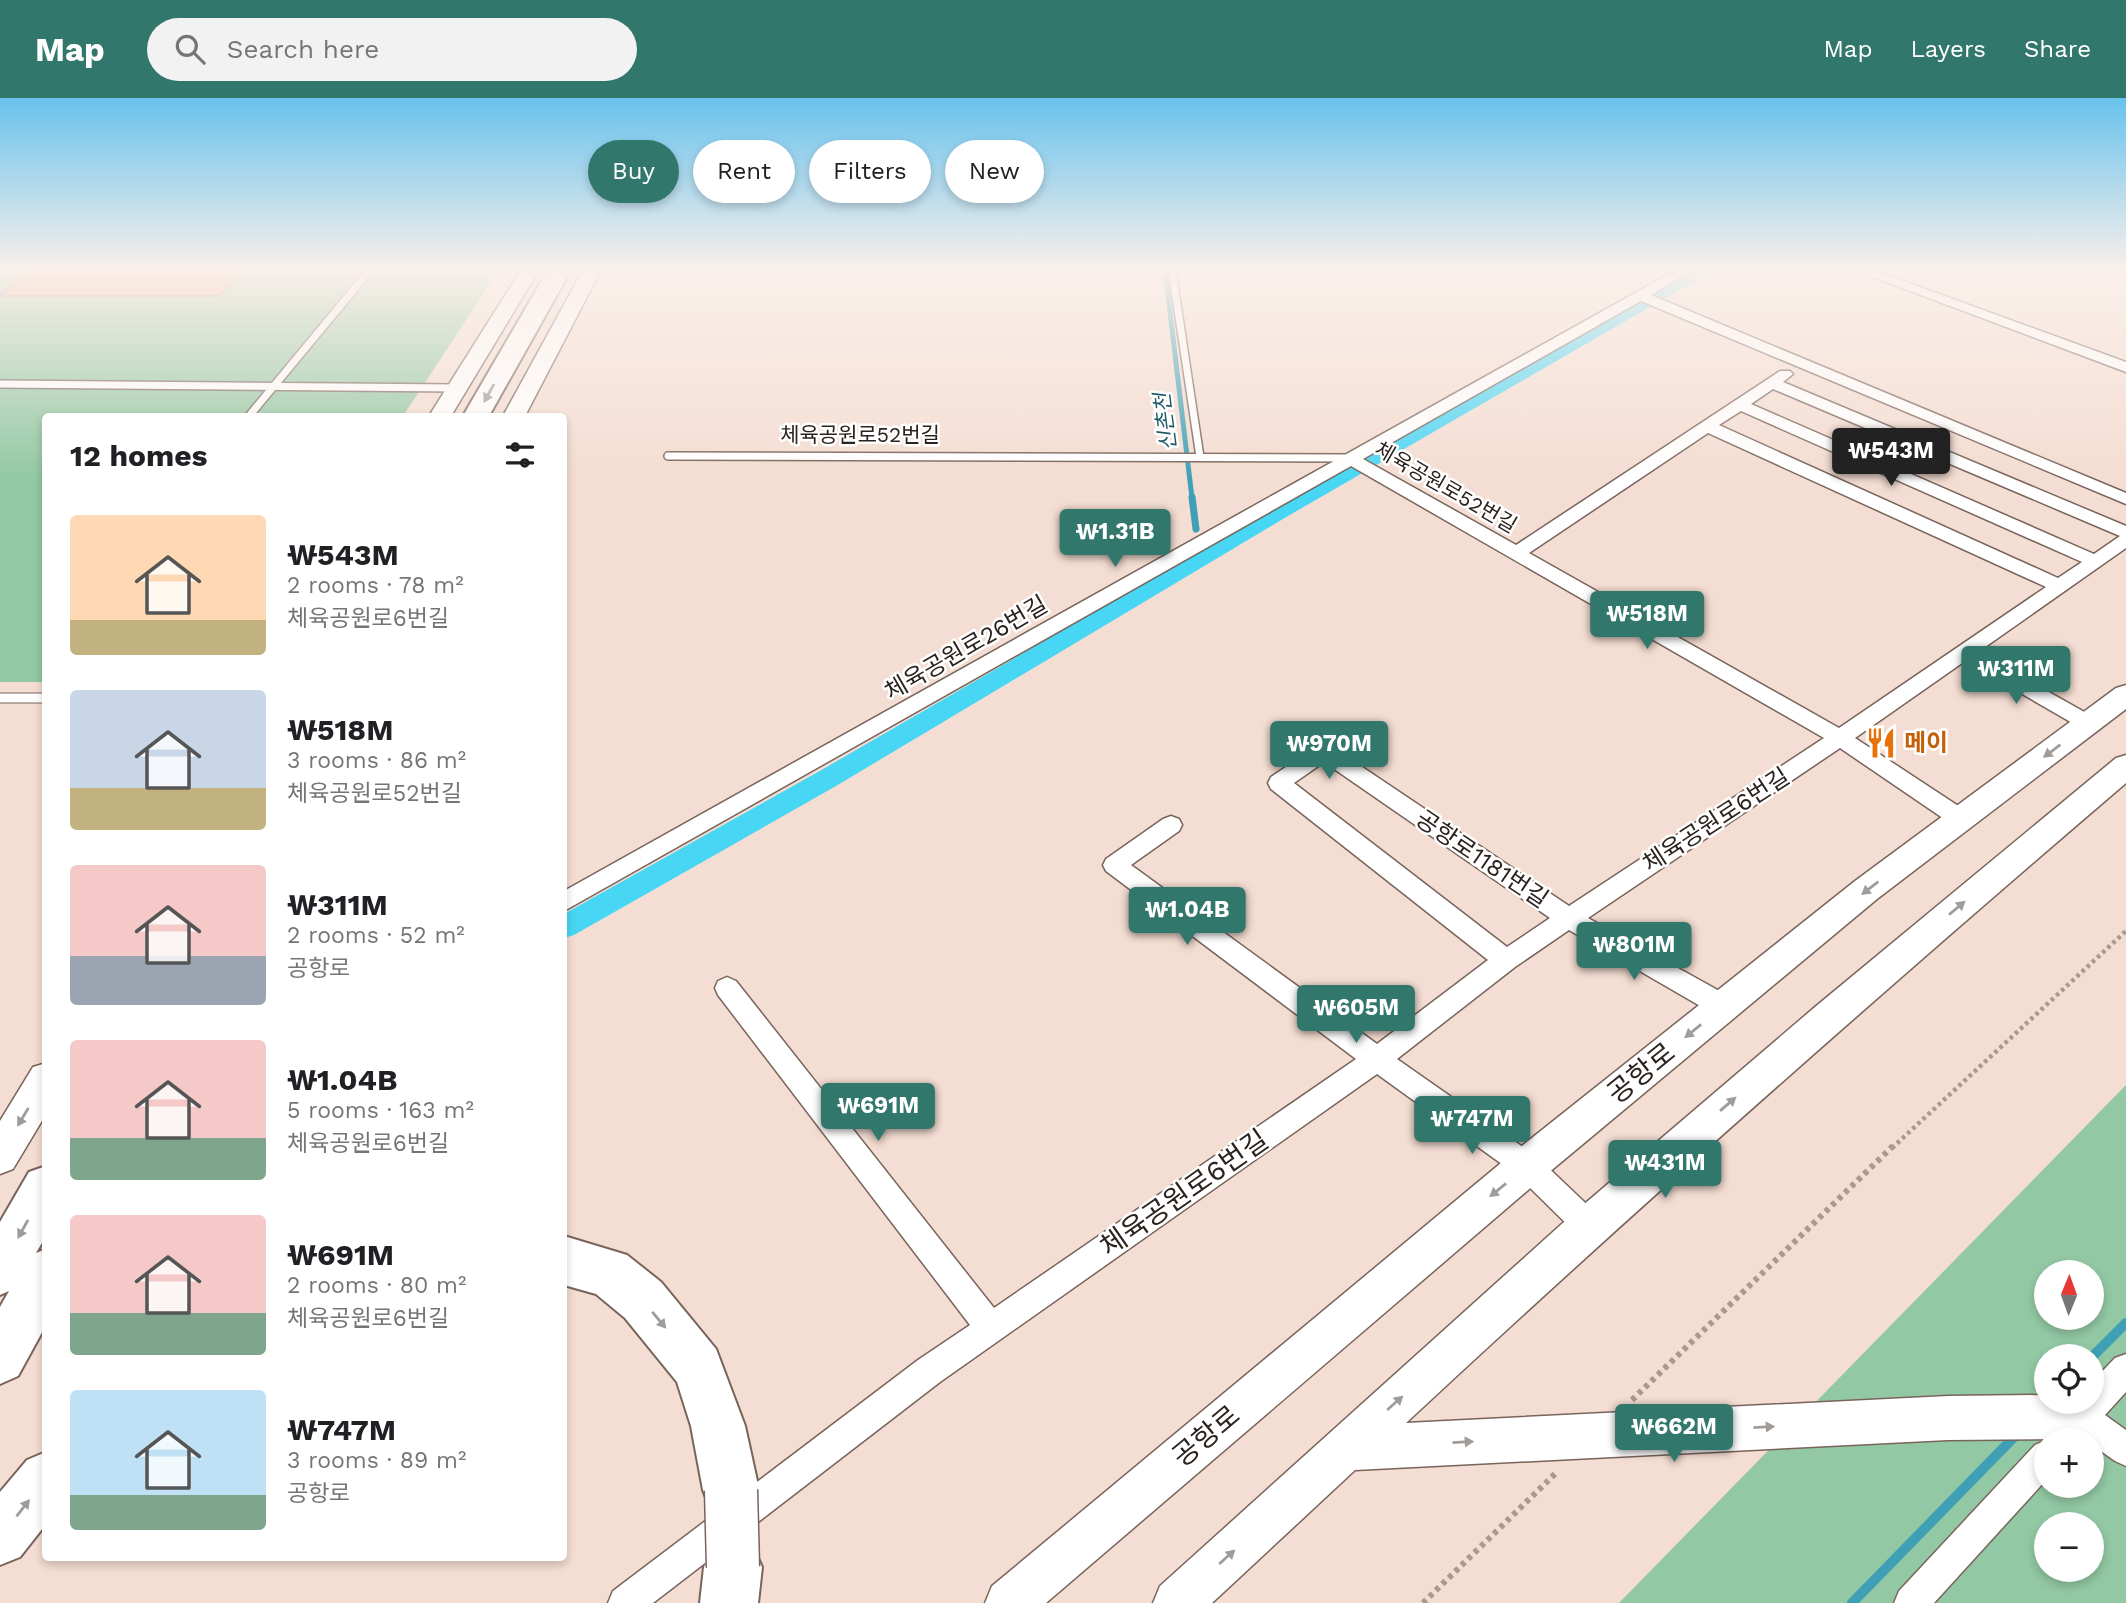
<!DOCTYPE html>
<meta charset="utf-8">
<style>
:root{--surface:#fff;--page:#f2f2f2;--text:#202124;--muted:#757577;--accent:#32776c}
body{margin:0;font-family:"Work Sans","Noto Sans KR",sans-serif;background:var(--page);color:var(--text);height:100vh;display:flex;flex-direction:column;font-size:26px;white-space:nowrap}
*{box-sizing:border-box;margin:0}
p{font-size:23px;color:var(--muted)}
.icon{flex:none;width:38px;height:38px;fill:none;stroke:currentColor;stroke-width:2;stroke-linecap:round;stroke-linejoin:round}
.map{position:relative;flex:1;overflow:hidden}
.drawer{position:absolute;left:42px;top:315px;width:525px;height:1148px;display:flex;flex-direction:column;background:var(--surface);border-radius:7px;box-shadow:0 4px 10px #0003}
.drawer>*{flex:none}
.top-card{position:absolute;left:588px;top:42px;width:665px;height:63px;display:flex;gap:14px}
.needle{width:46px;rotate:1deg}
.tools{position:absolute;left:2034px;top:1162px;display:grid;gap:14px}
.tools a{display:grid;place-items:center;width:70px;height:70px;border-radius:50%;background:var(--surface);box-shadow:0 4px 10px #0003;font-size:35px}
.price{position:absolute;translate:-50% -60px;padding:0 16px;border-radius:7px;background:var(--accent);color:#fff;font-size:23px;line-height:46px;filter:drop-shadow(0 2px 4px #0008)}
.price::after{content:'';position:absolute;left:50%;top:42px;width:21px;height:16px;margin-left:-10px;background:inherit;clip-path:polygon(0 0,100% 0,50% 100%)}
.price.current{background:#222;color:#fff}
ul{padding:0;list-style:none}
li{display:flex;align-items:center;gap:21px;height:175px;padding:0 28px}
li span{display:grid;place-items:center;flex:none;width:196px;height:140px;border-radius:7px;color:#555}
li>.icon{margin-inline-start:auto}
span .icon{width:84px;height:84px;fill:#fffc;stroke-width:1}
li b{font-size:30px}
h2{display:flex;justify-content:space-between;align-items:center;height:84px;padding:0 28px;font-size:30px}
.pill{padding:0 24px;border-radius:32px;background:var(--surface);box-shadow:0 4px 10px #0003;font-size:24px;line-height:63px}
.pill.current{background:var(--accent);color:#fff}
header{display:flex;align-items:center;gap:42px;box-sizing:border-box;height:98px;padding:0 35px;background:var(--accent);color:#fff}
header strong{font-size:33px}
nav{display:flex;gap:38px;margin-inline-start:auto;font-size:24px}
.search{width:490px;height:63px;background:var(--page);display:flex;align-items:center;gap:18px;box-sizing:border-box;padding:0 24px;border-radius:38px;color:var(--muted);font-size:26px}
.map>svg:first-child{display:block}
.green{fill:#92c8a3;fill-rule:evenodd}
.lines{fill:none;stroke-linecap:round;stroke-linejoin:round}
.stream-far2{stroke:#3fa0b5;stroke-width:5}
.stream-far1{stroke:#3fa0b5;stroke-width:7}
.stream{stroke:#3fa0b5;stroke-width:10}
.canal{fill:#48d6f5;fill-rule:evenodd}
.building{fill:#f79c6d;stroke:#907c72;stroke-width:2}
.lane-far1-casing{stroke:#78645b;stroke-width:10}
.lane-casing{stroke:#78645b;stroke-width:11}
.street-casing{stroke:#78645b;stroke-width:3}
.secondary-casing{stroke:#78645b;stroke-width:3}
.highway-casing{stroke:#78645b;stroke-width:4}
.path-far1{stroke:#aa9990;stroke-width:4.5;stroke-dasharray:3.5 3.5;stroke-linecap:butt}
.path{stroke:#aa9990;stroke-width:6;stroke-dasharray:4.5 4.5;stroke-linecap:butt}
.lane-far1{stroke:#fff;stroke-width:7}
.lane{stroke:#fff;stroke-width:9}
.street{fill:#fff;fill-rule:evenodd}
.secondary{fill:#fff;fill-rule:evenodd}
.highway{fill:#fff;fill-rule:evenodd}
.highway-bridge-casing{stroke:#78645b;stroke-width:55;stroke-linecap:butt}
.highway-bridge{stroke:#fff;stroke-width:52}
.oneway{fill:#a09c9a}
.labels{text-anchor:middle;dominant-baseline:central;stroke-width:5;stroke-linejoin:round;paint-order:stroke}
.far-water-label{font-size:21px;font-style:italic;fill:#1f5966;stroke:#fff}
.far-street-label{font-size:21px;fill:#2b231f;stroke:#fff}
.street-label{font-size:24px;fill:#2b231f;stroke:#fff}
.food-label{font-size:24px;font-weight:bold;fill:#c56008;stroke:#fff;text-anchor:start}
.near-street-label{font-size:28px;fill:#2b231f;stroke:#fff}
</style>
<header>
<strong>Map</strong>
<div class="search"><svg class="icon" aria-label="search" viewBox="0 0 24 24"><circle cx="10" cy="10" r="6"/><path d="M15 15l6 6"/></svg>Search here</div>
<nav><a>Map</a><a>Layers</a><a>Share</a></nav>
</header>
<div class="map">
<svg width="2126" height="1505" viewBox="0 0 2126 1505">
<rect width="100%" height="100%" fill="#f4ddd2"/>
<path class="green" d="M0 172H499L403 318H46L45 584H0Z
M2126 987V1505H1619ZM2046 1174H2091V1220H2046ZM2046 1258H2091V1304H2046ZM2046 1342H2091V1388H2046ZM2046 1426H2091V1472H2046Z"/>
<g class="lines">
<path class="stream-far2" d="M1165 172 1192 400"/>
<path class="stream-far1" d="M1192 399 1196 431
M1198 453 1200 462"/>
<path class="stream" d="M2091 1260 2126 1225
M1852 1505 2017 1336"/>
<path class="canal" d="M1695 172H1714L1288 418 836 688 574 837 564 840V816L818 674 1274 410Z"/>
</g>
<path class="building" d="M30 172H243L219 198H0Z"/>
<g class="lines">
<g class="lane-far1-casing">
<path id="lane-far1" d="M1172 172 1200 359
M0 286 457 290
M249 318 370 172
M668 358 1349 360"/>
</g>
<g class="lane-casing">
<path id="lane" d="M0 600H46"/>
</g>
<g class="street-casing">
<path id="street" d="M1676 172H1692L1651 197 2126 395V406L1641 203 1363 361 1516 447 1780 273H1790L1793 276 1783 284 2126 428V450L1978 554 2095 620 2098 625 2095 630 2088 632 2081 630 1965 563 1855 640 1969 715 1972 721 1969 727 1961 729 1953 727 1840 650 1588 820 1732 900 1736 908 1732 916 1723 919 1714 916 1569 832 1515 869 1397 961 1537 1059 1599 1118 1603 1128 1599 1138 1589 1142 1579 1138 1517 1077 1377 976 940 1284 653 1505H608L613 1493 918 1262 970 1227 718 897 715 890 718 883 727 879 736 883 994 1210 1356 961 1106 773 1103 767 1106 761 1163 721 1171 718 1179 721 1182 727 1179 733 1131 767 1377 946 1488 862 1271 691 1268 685 1271 679 1317 648 1324 645 1331 648 1569 808 1824 640 1351 368 564 813V793ZM1773 291 2120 438 2094 456 1751 306ZM1741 313 2082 464 2058 480 1719 327ZM1708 335 2046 489 1839 630 1529 455ZM1324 664 1550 820 1507 849 1294 685Z
M1854 172H1873L2126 264V274Z
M2126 1256V1294L2105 1317 2126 1332V1368L2115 1363 2091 1346V1342L2084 1340 2081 1342H2046V1382L1934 1505H1894L1899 1493 2035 1347 2044 1343 2049 1331 2074 1304H2091V1285L2115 1260Z"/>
</g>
<g class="secondary-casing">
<path id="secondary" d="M521 172H539L451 318H429Z
M583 172H601L525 318H503Z
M2126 587V611L1877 801 1541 1081 1046 1505H985L992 1488 1513 1055 1855 783 2116 590Z
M2126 657V685C1882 894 1641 1106 1406 1325L1948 1298 2046 1297V1304H2091V1301L2097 1304 2104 1319 2097 1334 2082 1341 1948 1342 1355 1372 1212 1505H1153L1160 1488 1575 1114 1815 909 2116 660Z
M46 965V1016L13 1071 0 1076V1023L33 969Z"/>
</g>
<g class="highway-casing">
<path id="highway" d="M548 172H571L489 318H463Z
M46 1068V1138L36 1155 46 1151V1227L18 1278 0 1286V1209L9 1193 0 1197V1124L29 1074Z
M564 1138 627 1157 661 1184 716 1251 745 1328 759 1392 751 1412 731 1420 711 1412 703 1392 691 1328 677 1284 625 1220 596 1196 564 1187Z
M46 1354V1426L20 1459 0 1467V1394L27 1362Z
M733 1440 753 1449 762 1469 758 1505H700L704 1469 713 1449Z"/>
</g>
<path class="path-far1" d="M1892 1050 2126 833"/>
<path class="path" d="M1632 1302 1893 1048
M1423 1505 1558 1373"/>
<use href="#lane-far1" class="lane-far1"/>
<use href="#lane" class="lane"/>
<use href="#street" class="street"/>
<use href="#secondary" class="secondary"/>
<use href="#highway" class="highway"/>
<g class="highway-bridge-casing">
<path id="highway-bridge" d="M731 1392 733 1469"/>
</g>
<use href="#highway-bridge" class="highway-bridge"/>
</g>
<defs><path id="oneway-solid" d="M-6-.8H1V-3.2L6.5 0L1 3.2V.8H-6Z" transform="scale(1.75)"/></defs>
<g class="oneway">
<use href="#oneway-solid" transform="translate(489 295) rotate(119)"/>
<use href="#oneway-solid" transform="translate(2052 653) rotate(143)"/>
<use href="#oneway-solid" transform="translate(1870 790) rotate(142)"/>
<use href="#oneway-solid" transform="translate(1957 810) rotate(-40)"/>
<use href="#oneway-solid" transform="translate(1693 933) rotate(141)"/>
<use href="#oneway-solid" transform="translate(1728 1006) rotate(-41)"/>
<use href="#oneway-solid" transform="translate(23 1019) rotate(121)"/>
<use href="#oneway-solid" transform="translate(1498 1092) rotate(141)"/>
<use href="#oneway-solid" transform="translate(23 1131) rotate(119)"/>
<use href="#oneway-solid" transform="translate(659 1222) rotate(50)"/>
<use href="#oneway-solid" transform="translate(1395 1305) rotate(-42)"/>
<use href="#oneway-solid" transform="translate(1764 1329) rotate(-3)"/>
<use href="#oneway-solid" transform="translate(1463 1344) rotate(-3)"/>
<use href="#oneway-solid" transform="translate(23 1410) rotate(-52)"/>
<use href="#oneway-solid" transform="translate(1227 1459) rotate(-42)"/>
</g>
<linearGradient id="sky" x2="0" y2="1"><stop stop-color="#68c2ed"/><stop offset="0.45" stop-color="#faf0eb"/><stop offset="1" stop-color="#faf0eb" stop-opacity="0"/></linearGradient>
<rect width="2126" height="382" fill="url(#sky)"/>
<defs>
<g id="restaurant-bare" transform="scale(2.415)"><path d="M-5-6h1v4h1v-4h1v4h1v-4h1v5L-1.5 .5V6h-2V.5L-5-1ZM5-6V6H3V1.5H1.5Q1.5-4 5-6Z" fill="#e8710a" stroke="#fff" stroke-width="2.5" paint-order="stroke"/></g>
</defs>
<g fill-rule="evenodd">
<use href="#restaurant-bare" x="1881" y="645"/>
</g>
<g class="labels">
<g class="far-water-label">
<text transform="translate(1165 324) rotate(-97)">신촌천</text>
</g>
<g class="far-street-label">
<text x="860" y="336">체육공원로52번길</text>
<text transform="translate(1446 389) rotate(30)">체육공원로52번길</text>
</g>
<g class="street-label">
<text transform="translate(966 550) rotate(-30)">체육공원로26번길</text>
<text transform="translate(1716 722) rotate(-33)">체육공원로6번길</text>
<text transform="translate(1482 761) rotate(34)">공항로1181번길</text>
</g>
<g class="food-label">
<text x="1904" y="645">메이</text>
</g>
<g class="near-street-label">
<text transform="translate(1641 975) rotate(-39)">공항로</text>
<text transform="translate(1184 1095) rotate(-35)">체육공원로6번길</text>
<text transform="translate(1206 1338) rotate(-40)">공항로</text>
</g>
</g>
</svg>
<div class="tools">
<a><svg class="needle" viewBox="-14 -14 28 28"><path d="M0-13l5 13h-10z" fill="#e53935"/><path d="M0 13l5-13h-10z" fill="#757577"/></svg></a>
<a><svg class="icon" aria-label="locate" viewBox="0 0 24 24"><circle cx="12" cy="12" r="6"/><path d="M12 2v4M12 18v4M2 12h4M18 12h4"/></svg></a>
<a>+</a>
<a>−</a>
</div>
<b class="price current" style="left:1891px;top:390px">₩543M</b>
<b class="price" style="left:1115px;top:471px">₩1.31B</b>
<b class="price" style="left:1647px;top:553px">₩518M</b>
<b class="price" style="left:2016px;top:608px">₩311M</b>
<b class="price" style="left:1329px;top:683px">₩970M</b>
<b class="price" style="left:1187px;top:849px">₩1.04B</b>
<b class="price" style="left:1634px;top:884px">₩801M</b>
<b class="price" style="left:1356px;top:947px">₩605M</b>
<b class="price" style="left:878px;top:1045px">₩691M</b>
<b class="price" style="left:1472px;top:1058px">₩747M</b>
<b class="price" style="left:1665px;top:1102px">₩431M</b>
<b class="price" style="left:1674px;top:1366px">₩662M</b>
<div class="top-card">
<a class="pill current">Buy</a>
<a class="pill">Rent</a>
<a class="pill">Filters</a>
<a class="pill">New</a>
</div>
<section class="drawer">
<h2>12 homes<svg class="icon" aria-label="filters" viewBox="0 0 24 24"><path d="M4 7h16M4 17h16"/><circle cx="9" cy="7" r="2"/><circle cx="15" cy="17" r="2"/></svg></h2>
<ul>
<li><span style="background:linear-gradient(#ffd9b3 75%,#c2b280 0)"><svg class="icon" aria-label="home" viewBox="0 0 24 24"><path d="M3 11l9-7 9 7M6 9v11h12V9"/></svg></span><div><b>₩543M</b><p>2 rooms · 78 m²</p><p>체육공원로6번길</p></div></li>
<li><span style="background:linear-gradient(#c9d6e8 70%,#c2b280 0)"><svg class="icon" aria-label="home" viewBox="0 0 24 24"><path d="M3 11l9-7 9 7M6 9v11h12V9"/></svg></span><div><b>₩518M</b><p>3 rooms · 86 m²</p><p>체육공원로52번길</p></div></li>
<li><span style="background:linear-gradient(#f6c9c9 65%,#9aa5b1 0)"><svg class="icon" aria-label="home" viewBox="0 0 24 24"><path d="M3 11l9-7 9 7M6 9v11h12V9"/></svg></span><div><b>₩311M</b><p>2 rooms · 52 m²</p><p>공항로</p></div></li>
<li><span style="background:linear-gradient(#f6c9c9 70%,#7fa58c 0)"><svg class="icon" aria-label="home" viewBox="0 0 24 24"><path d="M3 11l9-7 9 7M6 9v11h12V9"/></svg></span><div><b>₩1.04B</b><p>5 rooms · 163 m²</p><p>체육공원로6번길</p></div></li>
<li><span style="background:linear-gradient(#f6c9c9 70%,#7fa58c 0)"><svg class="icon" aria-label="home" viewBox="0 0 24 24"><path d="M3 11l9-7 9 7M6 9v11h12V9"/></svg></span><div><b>₩691M</b><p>2 rooms · 80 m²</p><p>체육공원로6번길</p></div></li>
<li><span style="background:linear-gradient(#bfe0f5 75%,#7fa58c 0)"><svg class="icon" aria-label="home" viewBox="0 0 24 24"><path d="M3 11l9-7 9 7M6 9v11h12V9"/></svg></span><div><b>₩747M</b><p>3 rooms · 89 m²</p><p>공항로</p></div></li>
</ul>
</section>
</div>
